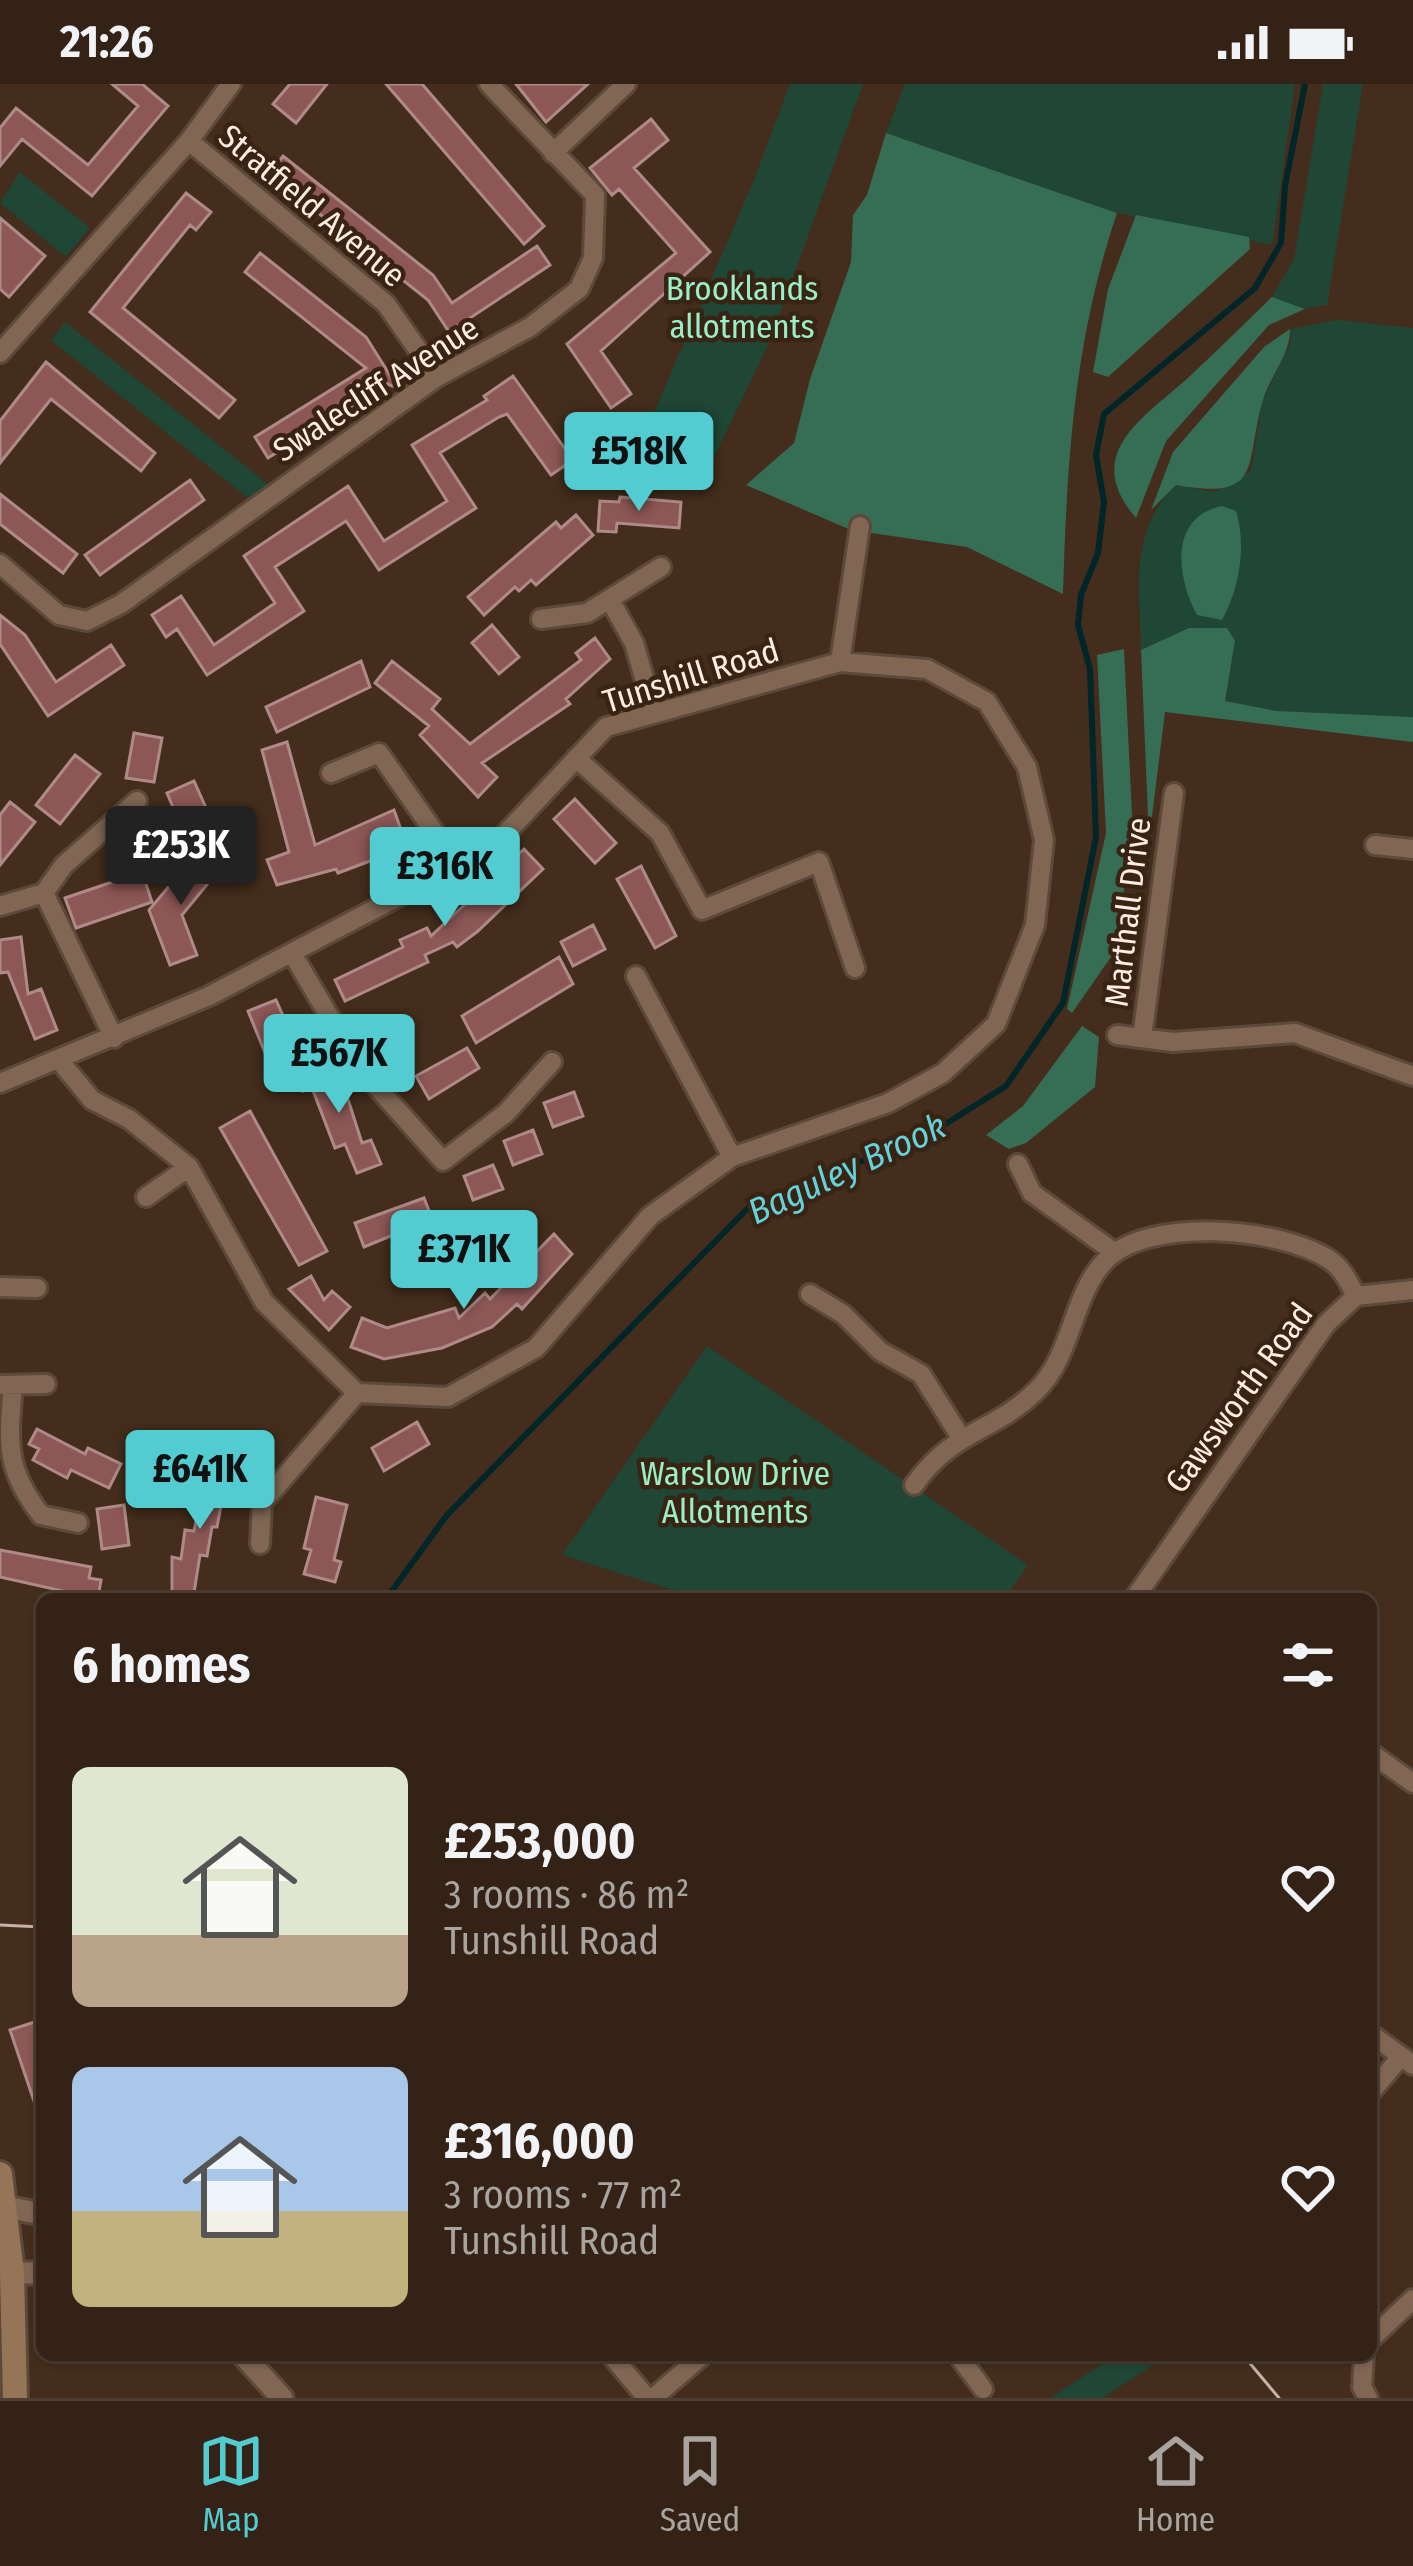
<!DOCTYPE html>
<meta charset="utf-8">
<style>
:root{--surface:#332215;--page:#3b2a1e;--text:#f1f3f6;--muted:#a9a4a0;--line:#4e3f34;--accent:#52ccd0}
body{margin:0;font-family:"Fira Sans Condensed",sans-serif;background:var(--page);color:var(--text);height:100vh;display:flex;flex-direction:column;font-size:45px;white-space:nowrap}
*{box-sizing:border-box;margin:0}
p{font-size:39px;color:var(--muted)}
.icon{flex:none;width:66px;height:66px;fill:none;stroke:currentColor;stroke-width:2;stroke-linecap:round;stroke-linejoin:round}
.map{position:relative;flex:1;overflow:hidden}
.details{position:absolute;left:36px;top:1509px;width:1341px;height:768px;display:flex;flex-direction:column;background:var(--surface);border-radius:18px;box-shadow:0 3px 9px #0004,0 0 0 3px var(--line)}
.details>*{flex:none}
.price{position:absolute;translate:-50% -102px;padding:0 27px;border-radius:12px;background:var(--accent);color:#111;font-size:39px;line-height:78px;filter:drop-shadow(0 3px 6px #0008)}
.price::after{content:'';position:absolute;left:50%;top:72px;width:36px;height:27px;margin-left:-18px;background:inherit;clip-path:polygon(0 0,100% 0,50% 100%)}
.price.selected{background:#222;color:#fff}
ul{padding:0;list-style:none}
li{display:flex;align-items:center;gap:36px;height:300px;padding:0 36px}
li span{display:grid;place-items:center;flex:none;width:336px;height:240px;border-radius:18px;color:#555}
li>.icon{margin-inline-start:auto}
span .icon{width:144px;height:144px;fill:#fffc;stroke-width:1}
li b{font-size:51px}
h2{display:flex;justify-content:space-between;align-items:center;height:144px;padding:0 36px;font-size:51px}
.status{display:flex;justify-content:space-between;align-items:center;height:84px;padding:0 60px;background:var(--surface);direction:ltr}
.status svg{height:33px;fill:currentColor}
.tab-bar{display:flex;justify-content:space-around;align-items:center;height:168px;border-top:3px solid var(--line);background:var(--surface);font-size:33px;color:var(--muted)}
.tab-bar a{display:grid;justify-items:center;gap:6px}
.tab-bar .selected{color:var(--accent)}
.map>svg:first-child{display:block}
.green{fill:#204636}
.forest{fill:#366d55}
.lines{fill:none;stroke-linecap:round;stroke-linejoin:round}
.stream{stroke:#002629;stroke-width:6}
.building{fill:#8c5755;stroke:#ae8a88;stroke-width:3}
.minor-casing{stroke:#5d493a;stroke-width:24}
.tertiary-casing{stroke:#5d493a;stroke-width:27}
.secondary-casing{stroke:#5d493a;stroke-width:30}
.minor{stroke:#806653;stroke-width:18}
.tertiary{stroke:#806653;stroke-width:21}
.secondary{stroke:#967458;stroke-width:24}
.tram{stroke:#c5b3a7;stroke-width:3}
.labels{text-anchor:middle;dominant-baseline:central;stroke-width:9;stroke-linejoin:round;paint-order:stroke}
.street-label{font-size:33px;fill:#fdede3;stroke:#392312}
.park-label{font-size:33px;fill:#99efc8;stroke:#392312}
.water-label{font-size:36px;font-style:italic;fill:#64d2db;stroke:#392312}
</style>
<div class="status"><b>21:26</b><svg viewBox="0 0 49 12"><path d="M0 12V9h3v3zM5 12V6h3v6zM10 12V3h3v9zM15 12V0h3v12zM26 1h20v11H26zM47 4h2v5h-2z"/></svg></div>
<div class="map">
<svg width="1413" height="2314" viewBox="0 0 1413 2314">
<rect width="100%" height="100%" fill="#442d1c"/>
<path class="green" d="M790 0H863L770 257 697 409 634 375 751 103Z
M905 0H1295L1272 161 1117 129 886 49Z
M1323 0H1363L1327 221 1305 225 1272 213 1294 175Z
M20 88 90 144 66 173 0 119Z
M1337 236 1413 244V633L1277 627 1225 617 1235 558 1141 566C1140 503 1128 448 1176 401L1214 408 1251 387 1263 315 1291 258 1290 245Z
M65 238 269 401 249 415 51 256Z
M707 1262 1028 1481 1004 1515H701L562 1471Z
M1116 2271H1154L1158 2278 1102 2314H1050Z"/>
<path class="forest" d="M886 49 1117 129C1074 257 1067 376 1063 510L967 463 851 446 746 401 794 359 810 295 851 178 853 131 867 111Z
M1136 131 1249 153 1250 165 1108 293 1093 288 1108 205Z
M1272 213 1305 225 1269 241 1166 357 1136 434C1079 368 1147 332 1190 292 1218 266 1245 239 1272 213Z
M1290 245C1291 269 1270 292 1263 316 1244 381 1265 417 1176 401L1151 426 1173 368 1264 263Z
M1222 422 1236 427C1247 462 1239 505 1222 536L1197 531C1176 492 1169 433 1222 422Z
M1189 544H1227L1235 557 1225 617 1277 627 1413 633V658L1165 628 1149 756 1141 566Z
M1124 565 1133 752 1113 870 1072 929 1067 925 1106 749 1097 571Z
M1082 942 1099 953 1095 1003 1026 1059 1009 1065 986 1051 1023 1022Z"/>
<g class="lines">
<path class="stream" d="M386 1515 447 1431 750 1122 931 1049 1006 1002 1063 919 1096 753 1090 585 1078 541 1081 511 1098 469 1104 418 1096 371 1104 330 1255 204 1281 159 1285 102 1305 0"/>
</g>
<path class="building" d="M112 0H142L168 22 92 112 22 55 0 82V44L16 24 88 81 138 22Z
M290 0H327L296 39 273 20Z
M386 0H422L544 142 524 160Z
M516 0H588L546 38Z
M651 35 668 56 634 84 710 168 601 267 631 310 611 324 567 260 676 169 619 105 612 111 590 84Z
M283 72 433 191 452 219 537 162 550 181 449 248 428 216 269 90Z
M186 109 211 128 196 146 190 141 123 224 235 316 219 334 90 228Z
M0 134 45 172 9 213 0 205Z
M260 169 366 253 398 304 387 300 268 374 255 353 366 284 245 188Z
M46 278 155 369 141 387 51 315 0 379V337Z
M513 292 573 376 551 391 507 330 499 333 440 369 476 424 379 486 346 437 275 483 304 527 207 591 177 545 166 553 152 531 181 512 214 561 275 519 244 472 348 402 384 457 447 417 412 361 487 316 484 312Z
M190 396 204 416 100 491 85 471Z
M0 410 77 470 63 489 0 440Z
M620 413 681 418 679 444 617 439 616 448 598 447 600 417 619 418Z
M576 431 593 451 536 501 531 496 519 507 515 503 484 531 468 513 556 438 561 444Z
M0 531 25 551 56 598 111 561 124 581 48 632 0 560Z
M492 541 519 573 499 590 472 559Z
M595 554 610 575 566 615 570 620 482 679 497 693 478 713 420 651 429 642 375 599 392 577 440 615 432 625 470 660 581 576 576 569Z
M361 577 370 603 277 648 266 623Z
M134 649 162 654 154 698 126 694Z
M287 658 315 761 394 726 403 751 382 759 386 771 338 789 336 785 277 801 267 776 289 768 262 666Z
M75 671 100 690 60 740 36 721Z
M194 697 211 735 183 747 167 709Z
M575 715 616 759 595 779 554 735Z
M10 718 35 738 0 781V731Z
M524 765 543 785 478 847 457 863 453 858 425 871 428 878 345 917 335 896 403 863 400 856 427 844 431 852Z
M198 768 219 786 182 831 197 871 170 881 149 826Z
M641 782 676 852 655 864 617 795Z
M142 788 152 818 76 844 65 814Z
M593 841 605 865 573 882 561 858Z
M21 853 28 910 41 905 57 946 35 955 8 888 0 889V856Z
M559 873 573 900 476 959 462 932Z
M276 916 302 974 272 986 248 927Z
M467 964 479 984 429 1015 416 992Z
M326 977 338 1012 346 1009 362 1059 371 1056 381 1080 357 1089 345 1060 335 1064 312 1004 303 1007 297 988Z
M574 1008 583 1032 553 1043 544 1019Z
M250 1027 327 1167 299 1181 220 1044Z
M533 1046 542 1070 513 1081 504 1057Z
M493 1081 503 1105 473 1116 464 1092Z
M424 1114 435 1142 418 1149 415 1142 364 1163 355 1139Z
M554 1150 572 1170 522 1225 517 1220 492 1243 442 1264 384 1275 351 1263 362 1234 387 1244 455 1224 459 1234 485 1209 490 1215Z
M311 1192 324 1216 332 1207 350 1223 329 1246 289 1205Z
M417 1338 429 1360 384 1387 372 1364Z
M37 1345 85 1370 88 1364 121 1380 109 1404 71 1386 67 1394 33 1376 39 1365 29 1360Z
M208 1376 229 1379 217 1443H212L207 1472 200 1471 193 1515H172V1473L181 1475 185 1446 194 1447Z
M316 1413 347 1421 334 1476 341 1478 335 1498 304 1490 311 1466 304 1464Z
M124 1421 129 1461 102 1465 97 1425Z
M0 1466 91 1483 89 1494 101 1496 98 1515 0 1493Z
M38 1937 42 1950 39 2032 10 1946Z"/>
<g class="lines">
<g class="minor-casing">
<path id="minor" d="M189 57 386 220 437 293
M553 69 626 0
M0 269 189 57 231 0
M0 480 59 531 87 537 121 520 437 293 530 243 579 205 593 174 595 111 489 0
M611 518 634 559 654 628
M541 535 587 529 661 483
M840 578 860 442
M576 674 660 749 702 826 819 778 855 884
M331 689 379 669 458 782
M1375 761 1413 765
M44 809 114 954
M0 822 44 809 64 781 137 717
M292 869 359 983 443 1077 506 1029 552 978
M636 892 732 1073
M1117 951 1173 958 1295 949 1413 992
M1142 954 1174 709
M0 999 209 912 493 763 606 643 840 578 927 585 987 618 1027 683 1044 756 1035 841 996 940 943 989 888 1019 732 1073 650 1132 536 1264 448 1313 357 1309 264 1218 189 1083 129 1035 92 1016 59 976
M1018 1080 1032 1109 1114 1168
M146 1113 189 1083
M0 1203 37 1204
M810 1210 843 1230 880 1267 921 1290 960 1352
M0 1301 46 1300
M13 1302C8 1359 5 1385 41 1431L78 1439
M914 1401C953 1346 994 1348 1036 1307 1073 1271 1071 1214 1104 1178 1146 1132 1280 1143 1330 1176 1343 1185 1349 1199 1356 1212
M260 1460 262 1419 357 1309
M1134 1515 1326 1240 1356 1212 1413 1206
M1371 1669 1413 1699
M1371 1950 1413 1981
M1371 2008 1399 1975
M1371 2255 1413 2215
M611 2271 647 2314
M958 2271 983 2305
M1364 2271 1362 2303 1368 2314
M653 2314 703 2271"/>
</g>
<g class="tertiary-casing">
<path id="tertiary" d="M6 2123 42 2130
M12 2189H42
M243 2271 282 2314"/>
</g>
<g class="secondary-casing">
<path id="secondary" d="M0 2090 12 2189 15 2314"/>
</g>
<use href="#minor" class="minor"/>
<use href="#tertiary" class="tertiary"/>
<use href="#secondary" class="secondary"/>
<path class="tram" d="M0 1841 42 1843
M1243 2271 1279 2314"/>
</g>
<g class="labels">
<g class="street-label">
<text transform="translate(312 122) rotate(40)">Stratfield Avenue</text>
<text transform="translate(376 305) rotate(-33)">Swalecliff Avenue</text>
<text transform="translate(691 592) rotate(-17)">Tunshill Road</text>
<text transform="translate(1128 828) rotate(-83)">Marthall Drive</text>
<text transform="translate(1239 1314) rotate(-54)">Gawsworth Road</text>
</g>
<g class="park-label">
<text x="742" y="205">Brooklands<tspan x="742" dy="38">allotments</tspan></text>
<text x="735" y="1390">Warslow Drive<tspan x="735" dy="38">Allotments</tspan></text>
</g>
<g class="water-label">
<text transform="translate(847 1085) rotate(-25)">Baguley Brook</text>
</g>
</g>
</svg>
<b class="price" style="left:639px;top:430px">£518K</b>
<b class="price selected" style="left:181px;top:824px">£253K</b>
<b class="price" style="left:445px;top:845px">£316K</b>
<b class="price" style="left:339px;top:1032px">£567K</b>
<b class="price" style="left:464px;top:1228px">£371K</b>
<b class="price" style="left:200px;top:1448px">£641K</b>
<section class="details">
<h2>6 homes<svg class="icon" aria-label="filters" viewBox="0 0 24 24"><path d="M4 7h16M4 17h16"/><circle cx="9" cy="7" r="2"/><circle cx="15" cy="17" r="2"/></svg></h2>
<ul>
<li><span style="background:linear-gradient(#dfe7d0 70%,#b9a48a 0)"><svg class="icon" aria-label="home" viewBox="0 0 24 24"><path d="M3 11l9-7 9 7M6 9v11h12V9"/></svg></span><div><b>£253,000</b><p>3 rooms · 86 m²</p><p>Tunshill Road</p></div><svg class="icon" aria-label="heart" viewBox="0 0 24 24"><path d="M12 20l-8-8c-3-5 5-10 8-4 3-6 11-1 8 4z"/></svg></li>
<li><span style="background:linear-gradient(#a9c7e8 60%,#c2b280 0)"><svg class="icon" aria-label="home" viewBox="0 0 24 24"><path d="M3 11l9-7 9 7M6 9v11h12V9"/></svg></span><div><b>£316,000</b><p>3 rooms · 77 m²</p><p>Tunshill Road</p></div><svg class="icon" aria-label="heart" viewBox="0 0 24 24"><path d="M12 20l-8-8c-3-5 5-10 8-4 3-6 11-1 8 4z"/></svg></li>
</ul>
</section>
</div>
<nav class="tab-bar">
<a class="selected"><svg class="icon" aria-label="map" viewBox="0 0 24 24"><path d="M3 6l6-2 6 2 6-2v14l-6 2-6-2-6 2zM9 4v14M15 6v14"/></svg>Map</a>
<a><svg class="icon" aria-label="saved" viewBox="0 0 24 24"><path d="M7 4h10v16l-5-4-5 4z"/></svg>Saved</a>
<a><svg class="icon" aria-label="home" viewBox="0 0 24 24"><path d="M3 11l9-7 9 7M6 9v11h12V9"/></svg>Home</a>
</nav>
